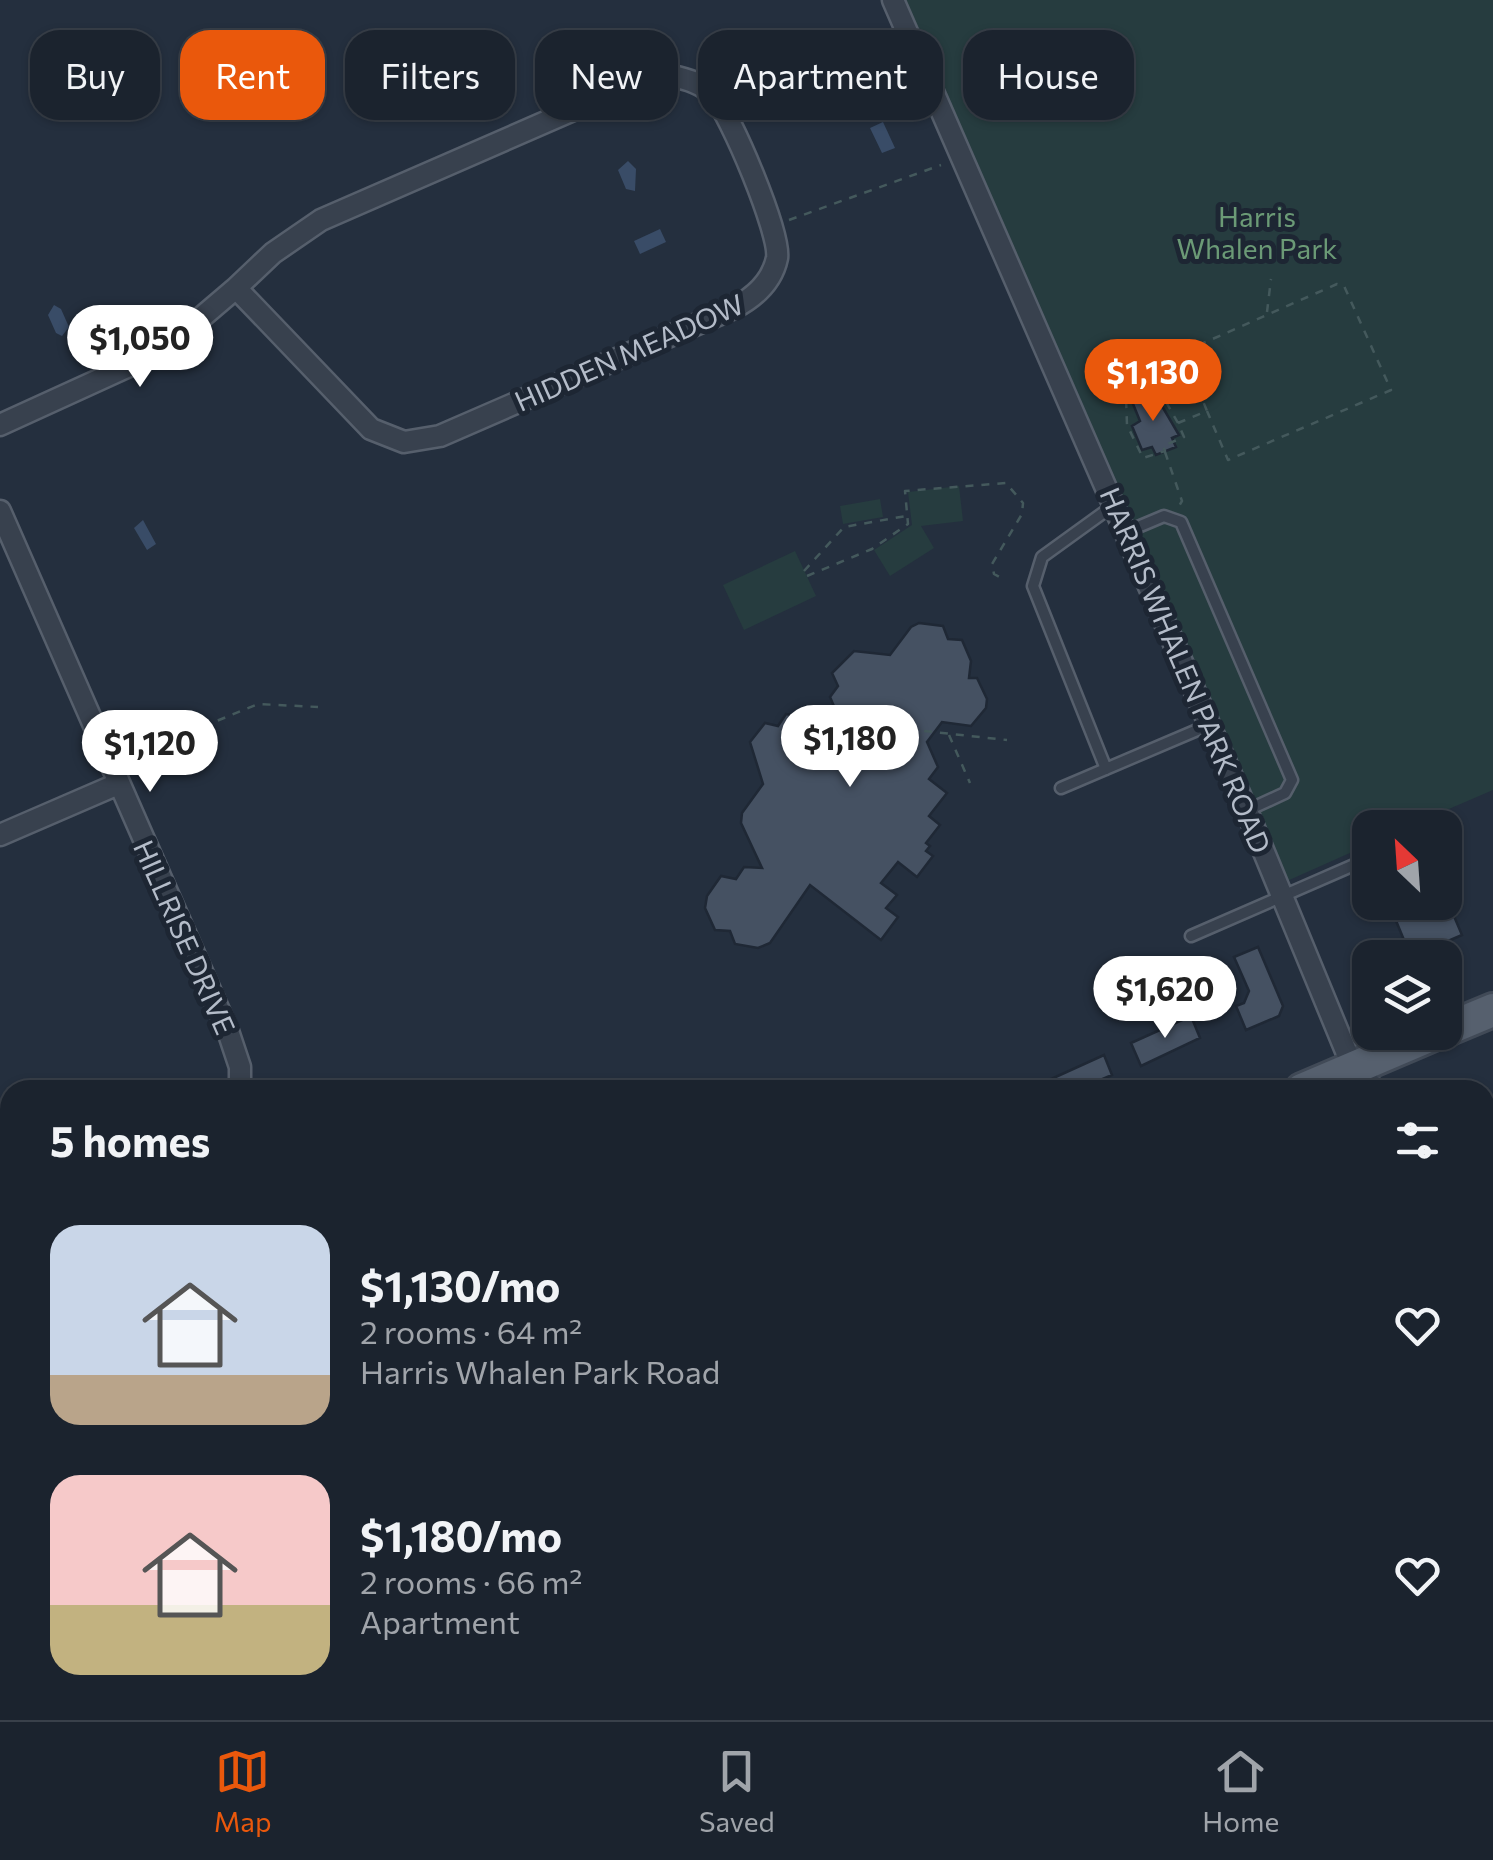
<!DOCTYPE html>
<meta charset="utf-8">
<style>
:root{--surface:#1b232e;--page:#242b36;--text:#f1f3f6;--muted:#a0a4aa;--line:#39404a;--accent:#ea580c}
body{margin:0;font-family:Commissioner,sans-serif;background:var(--page);color:var(--text);height:100vh;display:flex;flex-direction:column;font-size:38px;white-space:nowrap}
*{box-sizing:border-box;margin:0}
p{font-size:32px;color:var(--muted)}
.icon{flex:none;width:55px;height:55px;fill:none;stroke:currentColor;stroke-width:2;stroke-linecap:round;stroke-linejoin:round}
.map{position:relative;flex:1;overflow:hidden}
.side{position:absolute;left:0px;top:1080px;width:1495px;height:640px;display:flex;flex-direction:column;background:var(--surface);border-radius:30px 30px 0 0;box-shadow:0 2px 8px #0004,0 0 0 2px var(--line)}
.side>*{flex:none}
.banner{position:absolute;left:30px;top:30px;width:1435px;height:90px;display:flex;gap:20px}
.needle{width:65px;rotate:335deg}
.controls{position:absolute;left:1352px;top:810px;display:grid;gap:20px}
.controls a{display:grid;place-items:center;width:110px;height:110px;border-radius:20px;background:var(--surface);box-shadow:0 2px 8px #0004,0 0 0 2px var(--line);font-size:50px}
.price{position:absolute;translate:-50% -85px;padding:0 22px;border-radius:35px;background:#fff;color:#222;font-size:32px;line-height:65px;filter:drop-shadow(0 2px 5px #0008)}
.price::after{content:'';position:absolute;left:50%;top:60px;width:30px;height:22px;margin-left:-15px;background:inherit;clip-path:polygon(0 0,100% 0,50% 100%)}
.price.selected{background:var(--accent);color:#fff}
ul{padding:0;list-style:none}
li{display:flex;align-items:center;gap:30px;height:250px;padding:0 50px}
li span{display:grid;place-items:center;flex:none;width:280px;height:200px;border-radius:30px;color:#555}
li>.icon{margin-inline-start:auto}
span .icon{width:120px;height:120px;fill:#fffc;stroke-width:1}
li b{font-size:42px}
h2{display:flex;justify-content:space-between;align-items:center;height:120px;padding:0 50px;font-size:42px}
.tag{padding:0 35px;border-radius:30px;background:var(--surface);box-shadow:0 2px 8px #0004,0 0 0 2px var(--line);font-size:35px;line-height:90px}
.tag.selected{background:var(--accent);color:#fff}
.menu{display:flex;justify-content:space-around;align-items:center;height:140px;border-top:2px solid var(--line);background:var(--surface);font-size:28px;color:var(--muted)}
.menu a{display:grid;justify-items:center;gap:5px}
.menu .selected{color:var(--accent)}
.map>svg:first-child{display:block}
.green{fill:#263c3f}
.water{fill:#394c67}
.building{fill:#455162;stroke:#1f2835;stroke-width:2.5}
.lines{fill:none;stroke-linecap:round;stroke-linejoin:round}
.lane-casing{stroke:#565f6c;stroke-width:15}
.street-casing{stroke:#565f6c;stroke-width:25}
.primary-casing{stroke:#414a57;stroke-width:38}
.path{stroke:#44595c;stroke-width:2.5;stroke-dasharray:8 8;stroke-linecap:butt}
.lane{stroke:#38414e;stroke-width:10}
.street{stroke:#38414e;stroke-width:20}
.primary{stroke:#56606e;stroke-width:32}
.labels{text-anchor:middle;dominant-baseline:central;stroke-width:10;stroke-linejoin:round;paint-order:stroke}
.park-label{font-size:28px;fill:#6b9a76;stroke:#1d2633}
.street-label{font-size:28px;fill:#b4bcc9;stroke:#1d2633}
</style>
<div class="map">
<svg width="1493" height="1720" viewBox="0 0 1493 1720">
<rect width="100%" height="100%" fill="#242f3e"/>
<path class="green" d="M881 0H1493V790L1407 827 1370 828V844L1287 881 902 2 885 10Z
M959 486 963 521 921 526 934 548 890 576 874 550 912 525 908 492Z
M880 499 883 517 843 524 840 506Z
M795 551 816 596 744 630 723 585Z"/>
<path class="water" d="M883 122 895 148 882 153 870 128Z
M628 161 636 169 635 191 626 189 618 170Z
M660 229 666 242 640 254 634 241Z
M54 305 61 309 69 327 62 336 56 333 48 315Z
M143 520 156 544 147 550 134 528Z"/>
<path class="building" d="M1152 389 1179 435 1172 438 1176 447 1156 455 1152 447 1142 450 1132 426 1140 421 1131 399Z
M919 623 943 626 948 639 962 640 971 661 969 678H977L987 699 986 708 971 726 942 722 927 742 938 767 929 779 947 793 929 816 940 825 926 843 930 846 926 851 933 856 917 877 898 862 881 883 897 895 886 908 898 917 881 940 810 885 770 943 758 948 735 944 730 931 715 930 705 908 707 896 721 876 736 879 744 867 762 868 741 823 742 813 763 784 750 742 765 723 778 726 786 714 809 717 851 746 830 697 838 686 832 673 854 651 890 655 911 627Z
M1411 902H1448L1462 935 1411 957 1392 911Z
M1258 947 1283 1006 1279 1016 1246 1030 1236 1006 1244 1003 1249 991 1234 957Z
M1191 1016 1200 1038 1141 1066 1131 1043Z
M1104 1055 1112 1075 1077 1090H1027Z"/>
<g class="lines">
<g class="lane-casing">
<path id="lane" d="M1126 532 1164 516 1181 522 1292 780 1285 793 1248 810
M1106 769 1033 586 1042 557 1114 505
M1061 788 1209 725
M1445 828 1453 824
M1191 936 1370 858
M1368 1068 1378 1090
M1485 1174 1493 1169
M1485 1442 1493 1438
M1485 1703 1493 1716
M254 1710 258 1720
M413 1710 465 1716
M910 1710 914 1720
M605 1720 625 1710"/>
</g>
<g class="street-casing">
<path id="street" d="M893 0 1247 811 1353 1068
M672 76C686 79 702 83 713 95 730 113 781 234 777 258 772 282 755 297 734 308L440 436 404 442 371 429 236 288 273 253 321 220 635 83Z
M0 425 162 351 236 288
M0 511 228 1031 240 1067V1090
M0 835 118 784
M0 1232 10 1227
M696 1710 701 1720
M720 1710 724 1720
M464 1720 465 1718
M937 1720 961 1710"/>
</g>
<g class="primary-casing">
<path id="primary" d="M1445 1030 1493 1010
M1302 1090 1438 1032
M0 1637 10 1633"/>
</g>
<path class="path" d="M789 220 941 165
M1267 312 1271 279
M1178 423 1156 384 1126 398 1127 425 1143 458 1165 451 1163 446 1184 437 1178 423 1207 411 1183 352 1337 284 1344 286 1391 390 1228 460 1207 411
M1165 452 1182 501 1179 506
M804 571 844 527 906 516
M807 576 872 549 908 524 905 491 1006 483 1023 503 1022 514 992 564 994 574 1003 579
M924 731 1007 740
M949 735 970 783
M129 757 258 704 318 707"/>
<use href="#lane" class="lane"/>
<use href="#street" class="street"/>
<use href="#primary" class="primary"/>
</g>
<g class="labels">
<g class="park-label">
<text x="1257" y="216">Harris<tspan x="1257" dy="32">Whalen Park</tspan></text>
</g>
<g class="street-label">
<text transform="translate(629 352) rotate(-24)">HIDDEN MEADOW</text>
<text transform="translate(1186 670) rotate(67)">HARRIS WHALEN PARK ROAD</text>
<text transform="translate(185 937) rotate(66)">HILLRISE DRIVE</text>
</g>
</g>
</svg>
<div class="controls">
<a><svg class="needle" viewBox="-14 -14 28 28"><path d="M0-13l5 13h-10z" fill="#e53935"/><path d="M0 13l5-13h-10z" fill="#a0a4aa"/></svg></a>
<a><svg class="icon" aria-label="layers" viewBox="0 0 24 24"><path d="M12 4l9 5-9 5-9-5zM3 14l9 5 9-5"/></svg></a>
</div>
<b class="price" style="left:140px;top:390px">$1,050</b>
<b class="price selected" style="left:1153px;top:424px">$1,130</b>
<b class="price" style="left:850px;top:790px">$1,180</b>
<b class="price" style="left:150px;top:795px">$1,120</b>
<b class="price" style="left:1165px;top:1041px">$1,620</b>
<div class="banner">
<a class="tag">Buy</a>
<a class="tag selected">Rent</a>
<a class="tag">Filters</a>
<a class="tag">New</a>
<a class="tag">Apartment</a>
<a class="tag">House</a>
</div>
<section class="side">
<h2>5 homes<svg class="icon" aria-label="filters" viewBox="0 0 24 24"><path d="M4 7h16M4 17h16"/><circle cx="9" cy="7" r="2"/><circle cx="15" cy="17" r="2"/></svg></h2>
<ul>
<li><span style="background:linear-gradient(#c9d6e8 75%,#b9a48a 0)"><svg class="icon" aria-label="home" viewBox="0 0 24 24"><path d="M3 11l9-7 9 7M6 9v11h12V9"/></svg></span><div><b>$1,130/mo</b><p>2 rooms · 64 m²</p><p>Harris Whalen Park Road</p></div><svg class="icon" aria-label="heart" viewBox="0 0 24 24"><path d="M12 20l-8-8c-3-5 5-10 8-4 3-6 11-1 8 4z"/></svg></li>
<li><span style="background:linear-gradient(#f6c9c9 65%,#c2b280 0)"><svg class="icon" aria-label="home" viewBox="0 0 24 24"><path d="M3 11l9-7 9 7M6 9v11h12V9"/></svg></span><div><b>$1,180/mo</b><p>2 rooms · 66 m²</p><p>Apartment</p></div><svg class="icon" aria-label="heart" viewBox="0 0 24 24"><path d="M12 20l-8-8c-3-5 5-10 8-4 3-6 11-1 8 4z"/></svg></li>
</ul>
</section>
</div>
<nav class="menu">
<a class="selected"><svg class="icon" aria-label="map" viewBox="0 0 24 24"><path d="M3 6l6-2 6 2 6-2v14l-6 2-6-2-6 2zM9 4v14M15 6v14"/></svg>Map</a>
<a><svg class="icon" aria-label="saved" viewBox="0 0 24 24"><path d="M7 4h10v16l-5-4-5 4z"/></svg>Saved</a>
<a><svg class="icon" aria-label="home" viewBox="0 0 24 24"><path d="M3 11l9-7 9 7M6 9v11h12V9"/></svg>Home</a>
</nav>
